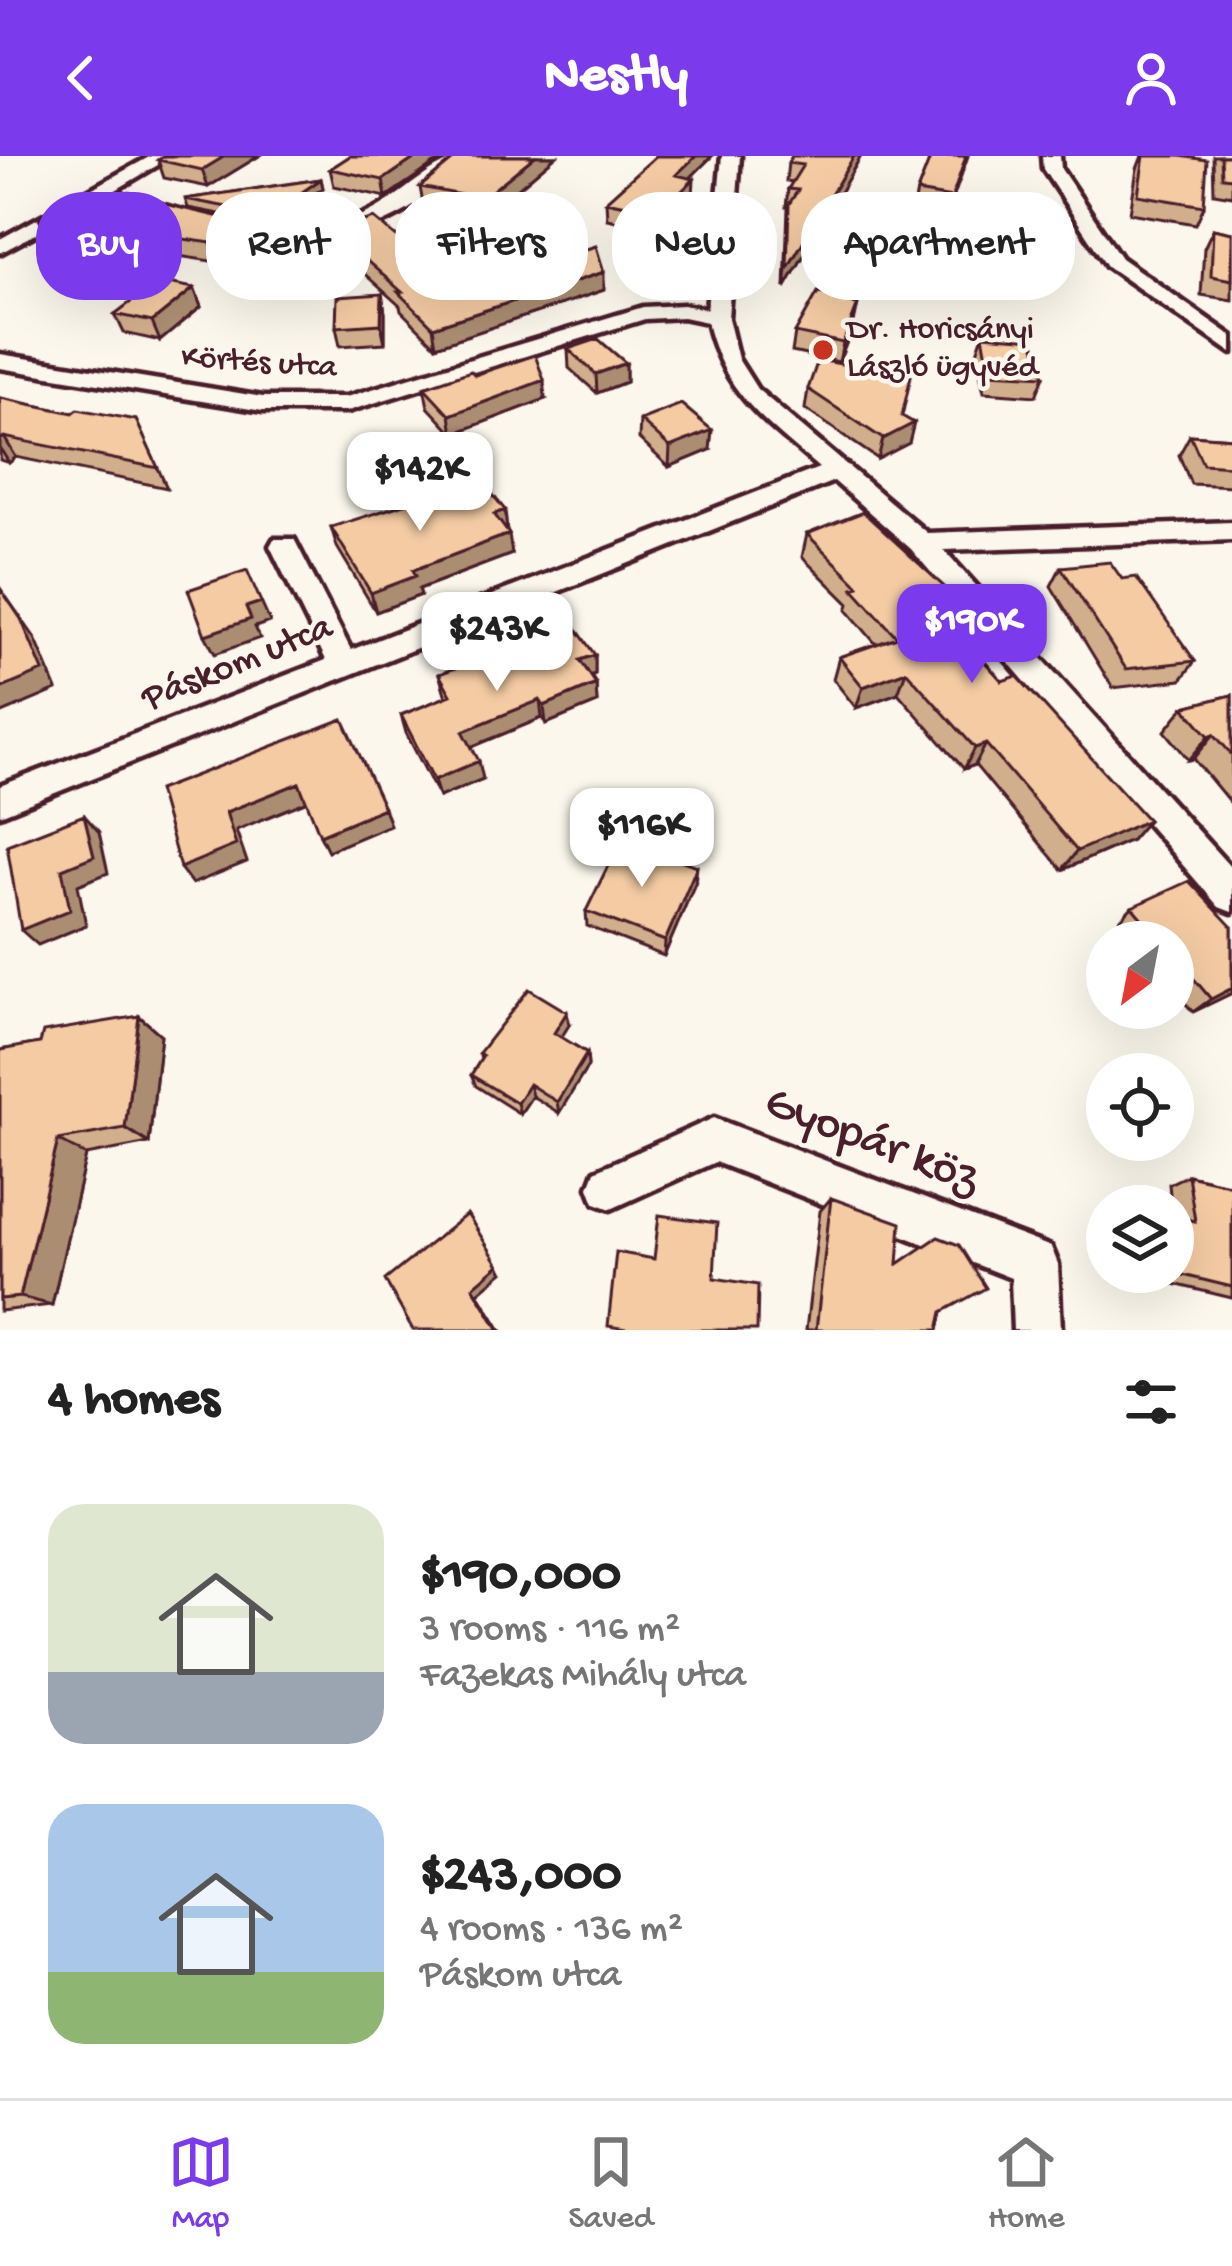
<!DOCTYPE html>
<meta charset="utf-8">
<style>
:root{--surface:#fff;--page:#f6f6f6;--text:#222;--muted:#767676;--line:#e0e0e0;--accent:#7c3aed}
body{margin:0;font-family:"Gochi Hand",sans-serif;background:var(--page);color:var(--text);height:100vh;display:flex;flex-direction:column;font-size:45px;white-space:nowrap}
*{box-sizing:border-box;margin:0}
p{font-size:39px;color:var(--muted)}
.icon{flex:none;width:66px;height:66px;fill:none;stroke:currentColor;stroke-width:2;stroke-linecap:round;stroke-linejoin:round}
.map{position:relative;height:1174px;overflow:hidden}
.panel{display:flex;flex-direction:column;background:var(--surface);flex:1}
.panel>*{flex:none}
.top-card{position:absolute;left:36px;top:36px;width:1161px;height:108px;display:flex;gap:24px}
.needle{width:78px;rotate:212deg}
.buttons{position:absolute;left:1086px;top:765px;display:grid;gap:24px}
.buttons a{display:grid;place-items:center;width:108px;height:108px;border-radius:50%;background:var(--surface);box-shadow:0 12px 48px #0002;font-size:60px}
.price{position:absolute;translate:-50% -102px;padding:0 27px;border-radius:24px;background:#fff;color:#222;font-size:39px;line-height:78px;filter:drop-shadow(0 3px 6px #0008)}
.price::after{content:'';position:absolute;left:50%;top:72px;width:36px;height:27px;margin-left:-18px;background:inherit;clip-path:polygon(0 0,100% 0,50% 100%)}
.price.active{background:var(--accent);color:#fff}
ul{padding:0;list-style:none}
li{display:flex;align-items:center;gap:36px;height:300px;padding:0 48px}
li span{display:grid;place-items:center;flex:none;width:336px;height:240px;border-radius:36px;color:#555}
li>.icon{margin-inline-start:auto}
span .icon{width:144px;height:144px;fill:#fffc;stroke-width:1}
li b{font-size:51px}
h2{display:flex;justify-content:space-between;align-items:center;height:144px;padding:0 48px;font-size:51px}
.pill{padding:0 42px;border-radius:48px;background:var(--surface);box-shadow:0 12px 48px #0002;font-size:42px;line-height:108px}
.pill.active{background:var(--accent);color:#fff}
header{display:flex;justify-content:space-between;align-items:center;height:156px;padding:0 48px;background:var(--accent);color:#fff;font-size:54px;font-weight:800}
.tab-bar{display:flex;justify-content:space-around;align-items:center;height:168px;border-top:3px solid var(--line);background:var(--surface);font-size:33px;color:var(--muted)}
.tab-bar a{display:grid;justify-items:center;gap:6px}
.tab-bar .active{color:var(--accent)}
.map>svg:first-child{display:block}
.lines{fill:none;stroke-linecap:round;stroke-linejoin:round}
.street-casing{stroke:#4a1f2b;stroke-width:9}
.street{fill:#fbf7ec;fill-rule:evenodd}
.wall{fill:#d2af8c;stroke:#4a1f2b;stroke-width:3}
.shaded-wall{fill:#ab8e72;stroke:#4a1f2b;stroke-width:3}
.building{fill:#f4cba3;stroke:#4a1f2b;stroke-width:3}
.poi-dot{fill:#c8321e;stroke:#fbf7ec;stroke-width:4.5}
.labels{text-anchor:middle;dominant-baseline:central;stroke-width:9;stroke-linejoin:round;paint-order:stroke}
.far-poi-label{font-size:33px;fill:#4a1f2b;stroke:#fbf7ec;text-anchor:start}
.far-street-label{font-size:33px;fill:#4a1f2b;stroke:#fbf7ec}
.street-label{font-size:39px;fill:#4a1f2b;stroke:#fbf7ec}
.near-street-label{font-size:48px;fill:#4a1f2b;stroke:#fbf7ec}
</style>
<header><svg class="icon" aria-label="back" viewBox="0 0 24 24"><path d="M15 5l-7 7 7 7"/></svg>Nestly<svg class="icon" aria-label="person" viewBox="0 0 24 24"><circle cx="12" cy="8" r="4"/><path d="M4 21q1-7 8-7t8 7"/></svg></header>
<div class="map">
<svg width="1232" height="1174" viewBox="0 0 1232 1174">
<rect width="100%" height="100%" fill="#fbf7ec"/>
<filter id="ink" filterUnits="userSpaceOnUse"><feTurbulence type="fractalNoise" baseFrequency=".00833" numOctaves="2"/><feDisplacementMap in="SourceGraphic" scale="24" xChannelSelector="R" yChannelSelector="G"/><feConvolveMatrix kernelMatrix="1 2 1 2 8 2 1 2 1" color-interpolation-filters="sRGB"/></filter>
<g filter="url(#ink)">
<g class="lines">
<g class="street-casing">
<path id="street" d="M151 0H173L114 35C200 59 293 99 377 52 408 35 438 0 474 0 351 126 248 84 101 43L0 97V83Z
M722 0H740L728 162 738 203 757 233 927 377 1232 366V384L944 394 1232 713V756L1219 751 911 393 834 325 0 659V630L326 504 270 390 274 383H294L351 494 819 312C766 265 724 239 707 166L683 161 645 163 348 255H263L0 212V198L263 241H346L643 151 683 149 707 153Z
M1042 0H1060L1061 13 1121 102 1232 180V197L1107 110 1043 13Z
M714 962 1051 1091 1058 1108 1061 1174H1013L1011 1122 715 1006 611 1053 595 1047 589 1031 595 1015Z"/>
</g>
<use href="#street" class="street"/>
</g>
<path class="wall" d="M259 0 208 31 164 22 158 4Z
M350 0H556L484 61 423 48 420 31 458 0 434 8 386 41 334 30 330 13Z
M656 0H712L690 22 693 40 659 74 607 63 606 45Z
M861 0 785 132 788 51H786L788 33 793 26 786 25 788 7Z
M923 0H968L947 60 913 54 917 36 929 6Z
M1142 0H1180L1204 50 1196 68 1130 57 1137 13Z
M1213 0H1232V40L1214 37Z
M321 23 323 32 271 68 188 52 185 43Z
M39 62 248 85 217 106 48 80Z
M1213 73 1232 77V144L1201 139 1204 92Z
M333 75 459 133 604 134 436 190 401 155 400 150 337 93Z
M194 132 201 151 160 185 124 177 115 158Z
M382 138 385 157V187L340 190 336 171Z
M852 147 854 167 839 206 792 196 795 177Z
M983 179 1044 220 1036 240 984 236 976 199Z
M568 193 626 207V226L597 237 569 212Z
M475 219 545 243 453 278 428 251 424 231Z
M808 233 902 260 909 287 878 303 805 253Z
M0 242 73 257 136 264 167 332 16 301 9 307 0 304Z
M640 264 710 294 669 311 639 283Z
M1190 279 1232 282V330L1191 328 1179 299Z
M331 371 507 374 512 398 419 433 421 439 376 456 337 391Z
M807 378 953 439 944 461 1002 525 1148 664 1131 684 1062 714 975 609 964 613 898 537 856 552 833 523 839 501 876 488 847 454 849 448 802 401Z
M1061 411 1122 423 1195 505 1181 524 1113 532 1051 430Z
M595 499V518L591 520 596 528 597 547 546 568 542 562 472 591 483 623 439 641 406 577 401 559 446 541 439 518Z
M1232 539V649L1194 603 1189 604 1165 575 1184 551Z
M695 727 664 800 587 770 586 755Z
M1132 751 1232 771V837L1193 856 1173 833V786H1133L1117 767Z
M139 860 161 879 149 987 86 999 52 1149 0 1155V894L40 887Z
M569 869 561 881 587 897 588 910 559 957 532 940 520 958 476 930 471 919 481 903 479 897Z
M1188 1019 1232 1029V1142L1145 1121V1116H1173V1050H1171L1169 1028Z
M831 1042 898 1107 942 1156 938 1174H806L820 1055Z"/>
<path class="shaded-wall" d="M225 0H259L208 31 202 14Z
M418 0H459L434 8 386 41 383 24Z
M535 0H556L484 61 482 43Z
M696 0H712L675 37 676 19Z
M854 0H861L785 132 787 113Z
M321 23 323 32 271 68 269 59Z
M694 23 693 40 659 74 660 56Z
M242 66 248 85 217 106 211 87Z
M298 74 308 120 274 124 269 106Z
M604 116V134L436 190 433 171Z
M194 132 201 151 160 185 152 166Z
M382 138 385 157V187L381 168Z
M858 148 854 167 839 206 843 187Z
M626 207V226L597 237 596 218Z
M544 224 545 243 453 278 450 259Z
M914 267 909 287 878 303 883 283Z
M712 274 710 294 669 311 670 291Z
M4 281 16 301 9 307 0 292V284Z
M505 354 507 374 496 378 494 358Z
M509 378 512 398 419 433 421 439 376 456 371 437 413 414Z
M0 432 35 482 57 534 0 558Z
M953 439 944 461 932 447Z
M261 446 270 466 255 471 260 482 215 498 205 479 246 451Z
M595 499V518L581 523 580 504Z
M906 515 898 537 856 552 863 531Z
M596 528 597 547 546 568 544 550Z
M540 544 542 562 466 593 463 575Z
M1214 578 1194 603 1189 604 1209 580Z
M986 588 975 609 964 613 975 592Z
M479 605 483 623 439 641 434 624Z
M299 627 308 645 236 674 247 706 192 728 180 712 226 656Z
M384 652 390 669 328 695 320 679Z
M84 659 99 676 108 717 78 729 86 769 38 789 21 774Z
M1148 664 1131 684 1062 714 1077 695Z
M697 710 695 727 664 800 665 785Z
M1232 832V837L1193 856 1211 843Z
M567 856 569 869 556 890 554 877Z
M139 860 161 879 149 987 125 972Z
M587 897 588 910 559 957 557 946Z
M529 928 532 940 520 958 517 947Z
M58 984 86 999 52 1149 20 1141Z
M467 1058 503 1116 478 1137 501 1174H499L473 1131Z"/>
<path class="building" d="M165 0H225L202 14 158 4Z
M350 0H418L383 24 330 13Z
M458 0H535L482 43 420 31Z
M656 0H696L676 19 694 23 660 56 606 45Z
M792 0H854L787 113 789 48 798 34 788 33 803 9 788 7Z
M931 0H966L952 42 917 36Z
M1144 0H1180L1207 4 1204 50 1138 39Z
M1221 0H1232V22L1222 21Z
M321 23 269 59 185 43Z
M134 41 242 66 211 87 39 62 49 53Z
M374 62 459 133 596 90 604 116 433 171 398 136H402L333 75Z
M264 69 298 74 304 102 269 106Z
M1213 73 1232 77V124L1211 120Z
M158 125 194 132 152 166 115 158Z
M818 136 853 142 851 147 858 148 843 187 795 177Z
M382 138 381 168 336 171 337 141Z
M983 179 1033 183 1044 220 990 217Z
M598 183 626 207 596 218 568 193Z
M535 199 544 224 450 259 424 231 471 215 475 219Z
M818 204 911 220 902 260 914 267 883 283 808 233Z
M0 242 73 257 78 253 136 264 158 312 4 281 0 284Z
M681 248 712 274 670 291 640 264Z
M1190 279 1232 282V310L1203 308Z
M481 324 505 354 494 358 509 378 413 414 416 420 371 437 331 371Z
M863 356 953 439 932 447 1002 525 1017 520 1148 664 1077 695 986 588 975 592 906 515 863 531 839 501 897 481 853 432 859 430 807 378Z
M1110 406 1122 423 1136 421 1195 505 1126 513 1061 411Z
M247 414 261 446 246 451 251 463 205 479 188 434Z
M0 432 21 463 43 515 0 533Z
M573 468 595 499 580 504 596 528 544 550 540 544 463 575 479 605 434 624 401 559 451 539 439 518Z
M1232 539V599L1214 578 1209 580 1184 551Z
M343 563 384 652 320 679 299 627 226 656 236 689 180 712 158 634Z
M84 659 94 700 62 713 70 754 21 774 7 689Z
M621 683 697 710 665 785 586 755Z
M1189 725 1232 771V832L1211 843 1173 798V786H1162L1132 751Z
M529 833 567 856 554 877 587 897 557 946 529 928 517 947 471 919 483 900 479 897Z
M139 860 125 972 58 984 20 1141 0 1143V894L40 887 43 876Z
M1188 1019 1232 1029V1131L1171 1116H1173V1060L1195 1065Z
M831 1042 901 1067 898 1108 938 1081 959 1089 986 1132 942 1156 938 1174H816Z
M467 1058 499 1109 473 1131 499 1174H413L385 1124Z
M659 1059 717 1067 714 1122 758 1129 757 1174H632L608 1170 616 1096 654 1103Z"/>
</g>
<circle class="poi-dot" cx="823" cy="194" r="12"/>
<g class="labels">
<g class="far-poi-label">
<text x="847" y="175">Dr. Horicsányi<tspan x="847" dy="38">László ügyvéd</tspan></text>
</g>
<g class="far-street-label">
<text transform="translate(259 208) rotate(4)">Körtés utca</text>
</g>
<g class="street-label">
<text transform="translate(238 509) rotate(-22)">Páskom utca</text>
</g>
<g class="near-street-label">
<text transform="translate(871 987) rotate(21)">Gyopár köz</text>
</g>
</g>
</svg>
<div class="buttons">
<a><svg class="needle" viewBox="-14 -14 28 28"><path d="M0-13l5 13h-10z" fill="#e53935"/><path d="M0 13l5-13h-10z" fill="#767676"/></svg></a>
<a><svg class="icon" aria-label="locate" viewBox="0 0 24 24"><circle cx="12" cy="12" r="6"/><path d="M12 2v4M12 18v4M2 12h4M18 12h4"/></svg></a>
<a><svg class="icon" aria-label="layers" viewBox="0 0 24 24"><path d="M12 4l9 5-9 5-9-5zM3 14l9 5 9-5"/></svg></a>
</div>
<b class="price" style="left:420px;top:378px">$142K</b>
<b class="price active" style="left:972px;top:530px">$190K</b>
<b class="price" style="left:497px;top:538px">$243K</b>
<b class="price" style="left:642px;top:734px">$116K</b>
<div class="top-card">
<a class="pill active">Buy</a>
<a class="pill">Rent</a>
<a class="pill">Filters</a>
<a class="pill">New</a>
<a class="pill">Apartment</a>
</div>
</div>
<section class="panel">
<h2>4 homes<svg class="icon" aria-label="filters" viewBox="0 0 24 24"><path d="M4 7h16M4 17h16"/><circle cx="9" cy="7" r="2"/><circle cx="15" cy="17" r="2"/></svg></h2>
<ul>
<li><span style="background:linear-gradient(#dfe7d0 70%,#9aa5b1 0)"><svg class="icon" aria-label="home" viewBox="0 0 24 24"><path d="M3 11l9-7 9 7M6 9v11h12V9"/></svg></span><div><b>$190,000</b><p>3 rooms · 116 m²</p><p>Fazekas Mihály utca</p></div></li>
<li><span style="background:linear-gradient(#a9c7e8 70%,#8fb573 0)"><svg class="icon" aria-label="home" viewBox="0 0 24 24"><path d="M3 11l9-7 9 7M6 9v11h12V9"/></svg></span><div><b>$243,000</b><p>4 rooms · 136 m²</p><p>Páskom utca</p></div></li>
</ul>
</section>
<nav class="tab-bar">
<a class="active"><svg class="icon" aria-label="map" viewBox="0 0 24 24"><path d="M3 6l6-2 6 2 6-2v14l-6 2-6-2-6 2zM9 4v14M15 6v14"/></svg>Map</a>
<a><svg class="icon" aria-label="saved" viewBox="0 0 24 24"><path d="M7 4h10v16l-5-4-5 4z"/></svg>Saved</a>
<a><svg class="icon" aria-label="home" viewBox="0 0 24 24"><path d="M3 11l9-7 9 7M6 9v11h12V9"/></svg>Home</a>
</nav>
